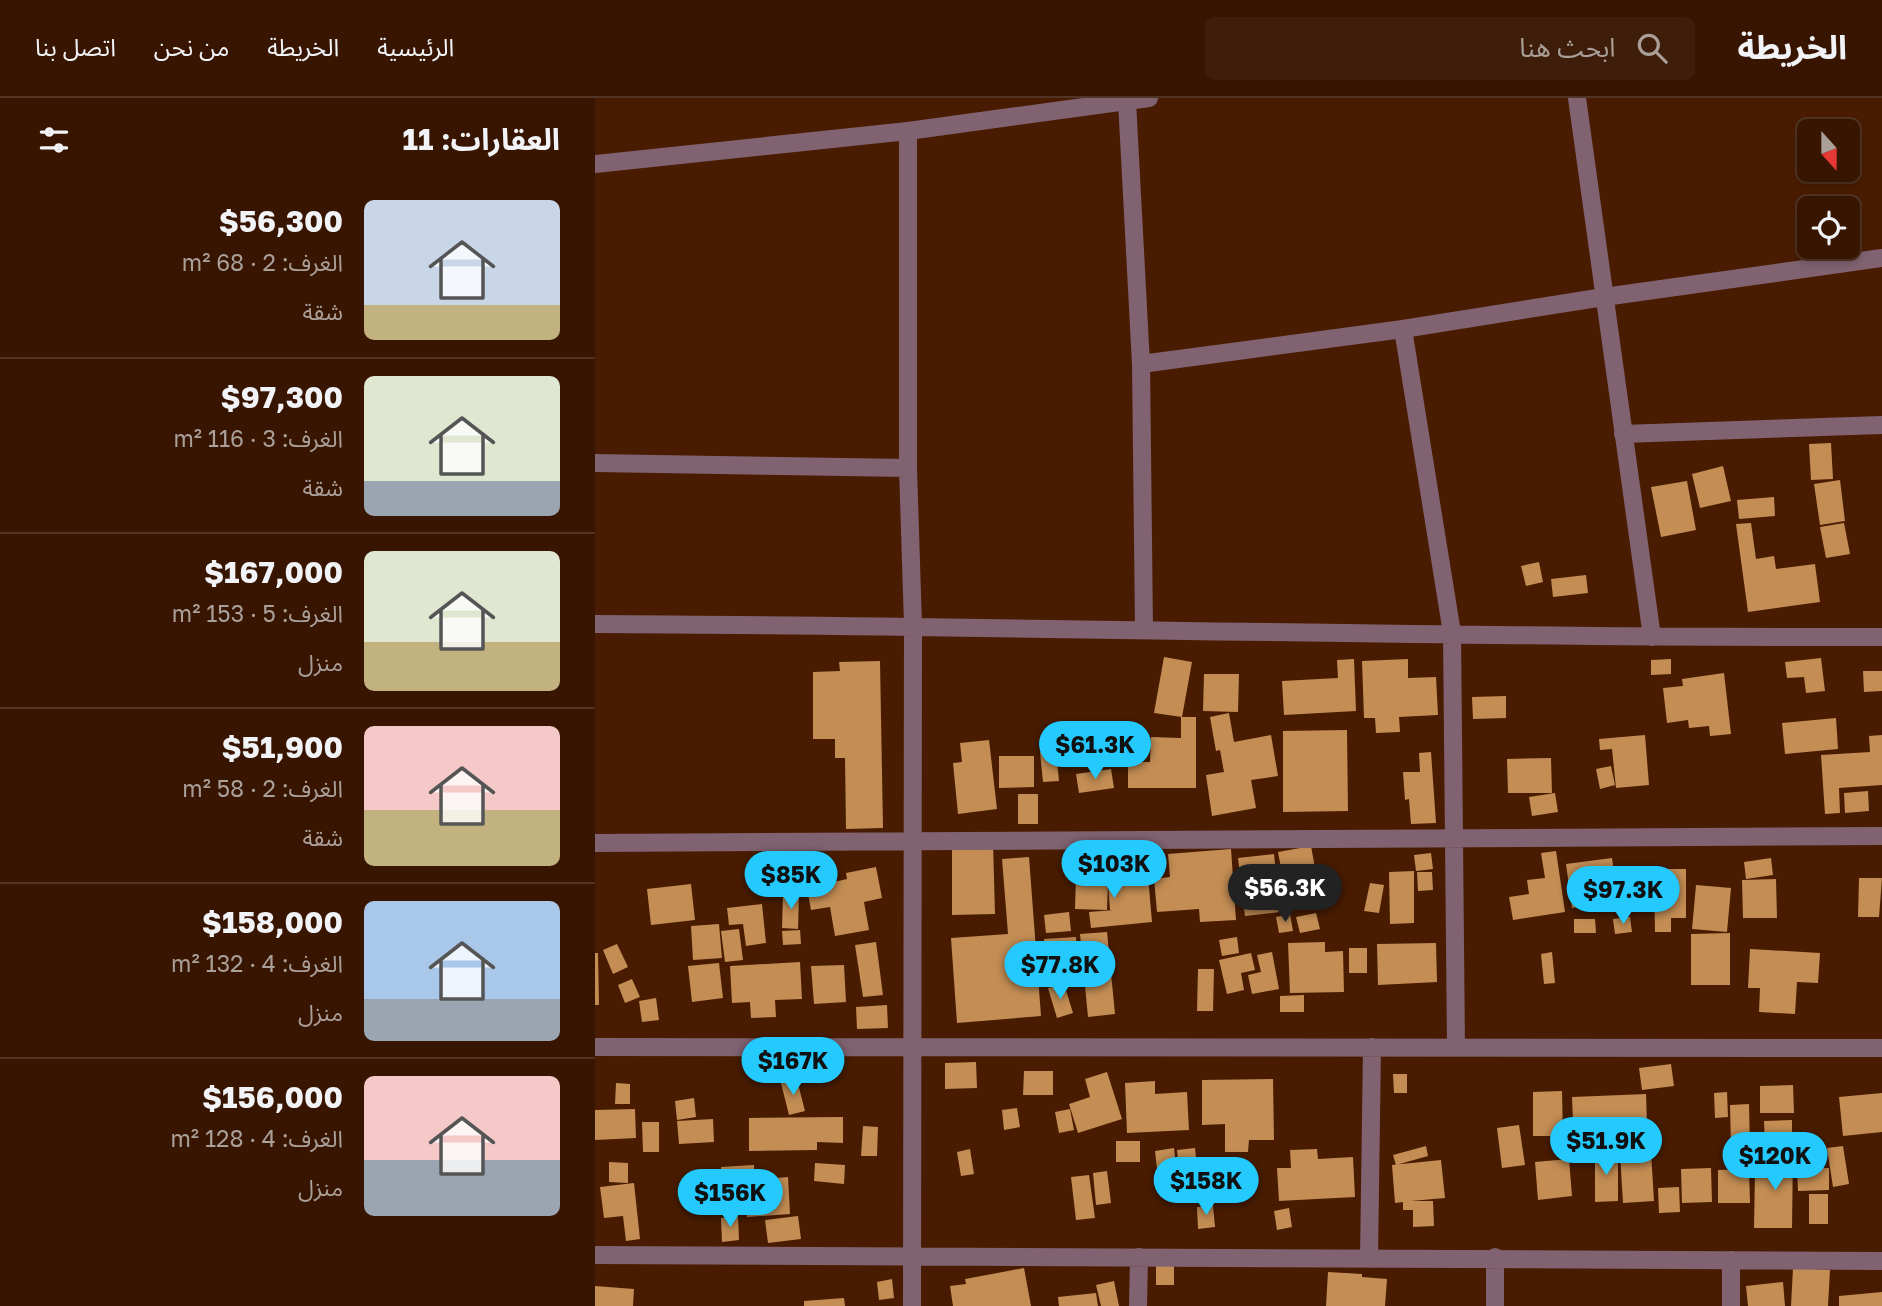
<!DOCTYPE html>
<html lang="ar">
<meta charset="utf-8">
<style>
:root{--surface:#371501;--page:#3e1e0b;--text:#f1f3f6;--muted:#aa9f99;--line:#513423;--accent:#24c9fe}
body{margin:0;font-family:"Golos Text","Noto Sans Arabic",sans-serif;background:var(--page);color:var(--text);direction:rtl;height:100vh;display:flex;flex-direction:column;font-size:26px;white-space:nowrap}
*{box-sizing:border-box;margin:0}
p{font-size:23px;color:var(--muted)}
.icon{flex:none;width:38px;height:38px;fill:none;stroke:currentColor;stroke-width:2;stroke-linecap:round;stroke-linejoin:round}
.map{position:relative;flex:1;overflow:hidden;direction:ltr}
.sheet{display:flex;flex-direction:column;background:var(--surface);width:595px}
.sheet>*{flex:none}
.needle{width:46px;rotate:159deg}
.tools{position:absolute;left:1202px;top:21px;display:grid;gap:14px}
.tools a{display:grid;place-items:center;width:63px;height:63px;border-radius:10px;background:var(--surface);box-shadow:0 4px 10px #0003,0 0 0 2px var(--line);font-size:35px}
.price{position:absolute;translate:-50% -60px;padding:0 16px;border-radius:24px;background:var(--accent);color:#111;font-size:23px;line-height:46px;filter:drop-shadow(0 2px 4px #0008)}
.price::after{content:'';position:absolute;left:50%;top:42px;width:21px;height:16px;margin-left:-10px;background:inherit;clip-path:polygon(0 0,100% 0,50% 100%)}
.price.active{background:#222;color:#fff}
ul{padding:0;list-style:none}
li{display:flex;align-items:center;gap:21px;height:175px;padding:0 35px}
li+li{border-top:2px solid var(--line)}
li span{display:grid;place-items:center;flex:none;width:196px;height:140px;border-radius:10px;color:#555}
li>.icon{margin-inline-start:auto}
span .icon{width:84px;height:84px;fill:#fffc;stroke-width:1}
li b{font-size:30px}
h2{display:flex;justify-content:space-between;align-items:center;height:84px;padding:0 35px;font-size:30px}
header{display:flex;align-items:center;gap:42px;box-sizing:border-box;height:98px;padding:0 35px;background:var(--surface);border-bottom:2px solid var(--line)}
header strong{font-size:33px}
nav{display:flex;gap:38px;margin-inline-start:auto;font-size:24px}
.search{width:490px;height:63px;background:var(--page);display:flex;align-items:center;gap:18px;box-sizing:border-box;padding:0 24px;border-radius:10px;color:var(--muted);font-size:26px}
main{display:flex;flex:1;min-height:0}
.map>svg:first-child{display:block}
.building{fill:#c38d54}
.lines{fill:none;stroke-linecap:round;stroke-linejoin:round}
.minor{stroke:#806271;stroke-width:18}
.tertiary{stroke:#806271;stroke-width:18}
</style>
<header>
<strong>الخريطة</strong>
<div class="search"><svg class="icon" aria-label="search" viewBox="0 0 24 24"><circle cx="10" cy="10" r="6"/><path d="M15 15l6 6"/></svg>ابحث هنا</div>
<nav><a>الرئيسية</a><a>الخريطة</a><a>من نحن</a><a>اتصل بنا</a></nav>
</header>
<main>
<div class="map">
<svg width="1287" height="1208" viewBox="0 0 1287 1208">
<rect width="100%" height="100%" fill="#491c01"/>
<path class="building" d="M1236 345 1238 381 1216 382 1214 346Z
M1128 368 1136 403 1105 410 1097 376Z
M1245 382 1250 423 1225 427 1219 386Z
M1092 383 1101 432 1066 439 1056 389Z
M1179 399 1180 418 1144 421 1142 402Z
M1156 425 1161 461 1179 458 1181 471 1220 466 1225 504 1153 514 1141 426Z
M1249 425 1255 456 1231 460 1225 429Z
M944 464 948 484 931 488 926 468Z
M991 477 993 495 958 499 956 481Z
M569 559 597 564 587 619 559 615Z
M1226 560 1230 593 1211 595 1209 579 1192 580 1190 564Z
M759 561 761 613 689 617 687 583 743 580 742 562Z
M813 561V580L841 579 843 617 804 619 805 634 781 635 780 620H769L767 563Z
M1076 561V576L1056 577V562Z
M285 563 288 730 251 731 250 660H240V641H218V574L245 573 244 564Z
M1268 573H1287V593L1269 594Z
M1129 575 1136 636 1115 638 1114 628 1094 630 1093 622 1072 625 1068 590 1088 588 1087 581Z
M609 576H644L643 614 608 613Z
M911 598V620L878 621 877 599Z
M634 615 639 644 676 637 683 678 656 682 661 710 617 718 611 677 629 674 625 652 621 653 615 619Z
M586 619H601V690H533V664H555L556 639 586 640Z
M1241 620 1243 651 1190 656 1187 625Z
M752 632 753 713 688 714V633Z
M1050 637 1054 687 1021 690 1017 651 1005 652 1004 641Z
M1287 637V687L1244 690 1245 715 1230 716 1226 657 1275 654 1274 638Z
M394 642 402 711 363 716 358 665 367 664 365 645Z
M461 652 464 683 448 684 445 654Z
M836 654 841 725 816 726 814 701 810 702 808 674H825L824 655Z
M404 658H439V689L404 690Z
M956 660 957 695H913L912 661Z
M1016 668 1020 687 1005 691 1001 671Z
M516 671 519 690 484 695 481 676Z
M1273 693 1274 713 1250 715 1249 695Z
M960 695 963 714 937 718 934 699Z
M423 696H443V726H423Z
M398 744 400 816 357 817V745Z
M716 748 727 808 694 813 683 754Z
M636 751 641 822 605 824 604 811 562 814 559 781 575 779 573 756Z
M961 753 970 814 918 822 914 799 934 796 932 782 950 780 946 755Z
M836 755 838 771 821 773 819 757Z
M679 756 685 814 650 818 643 760Z
M434 759 446 918 362 925 356 840 413 836 407 761Z
M1017 760 1020 781 1035 779 1039 801 977 810 971 766Z
M1176 760 1178 777 1151 781 1149 764Z
M235 763 239 784 252 781 251 775 281 769 287 800 269 804 274 832 240 838 235 809 216 812 208 768Z
M1059 771H1091V820H1076V834H1060Z
M819 773V825L795 826 794 774Z
M822 774H837L838 792 823 793Z
M481 778H513V781L553 778 557 824 496 830 494 814 519 812H515L513 784 512 812 480 811Z
M1264 780H1287L1284 819H1263Z
M1181 781 1182 820H1148L1147 782Z
M775 785 789 787 784 815 769 813Z
M96 786 100 822 56 827 52 791Z
M1101 787 1136 790 1132 834 1097 831Z
M188 795H204L203 831 187 830Z
M167 806 171 845 151 848 148 826 134 827 132 810Z
M474 814 476 833 451 835 449 817Z
M721 815 725 831 705 835 701 819Z
M695 816 698 833 684 835 681 819Z
M1035 819 1037 834 1020 836 1018 821Z
M979 821H1000L1001 835H979Z
M124 826 127 860 98 862 96 828Z
M144 831 148 862 130 864 126 833Z
M205 832 206 846 188 847 187 833Z
M512 834 520 916 493 919 485 836Z
M1135 835V887H1096V836Z
M481 839 484 883 452 886 449 841Z
M642 839 644 855 627 858 624 842Z
M281 844 288 897 268 899 260 847Z
M730 844V854L748 853 749 894 695 895 693 845Z
M841 845 842 884 783 887 782 846Z
M22 846 33 869 18 876 8 852Z
M754 850H772V875H754Z
M1155 851 1225 855 1223 885 1202 884 1200 916 1164 914 1165 890H1153Z
M677 854 684 891 657 896 653 877 666 874 662 857Z
M957 854 960 885 949 886 946 856Z
M0 855H3L4 907H0Z
M656 855 660 872 646 875 649 892 632 896 624 862Z
M205 864 207 901 180 902 181 919 156 920 155 904 137 905 135 868Z
M124 865 128 900 97 904 93 868Z
M249 867 251 904 219 906 216 868Z
M603 871H619L618 913H602Z
M37 881 45 899 30 905 23 887Z
M469 886 478 915 462 920 453 890Z
M709 897V914H685V898Z
M61 900 64 922 47 924 44 903Z
M292 907 293 930 262 931 261 909Z
M381 964 382 990 350 991V965Z
M1076 966 1079 988 1047 992 1044 970Z
M429 973H458V997H428Z
M512 974 527 1021 483 1035 474 1006 495 999 490 981Z
M798 976H812V995H799Z
M678 981 679 1042H654L653 1054H630V1026L607 1027V982Z
M202 982 210 1013 194 1017 186 985Z
M560 983V996L592 994 594 1032 532 1035 530 985Z
M21 985 35 986V1006H20Z
M1198 987 1199 1015H1165V988Z
M967 993 968 1038H938V994Z
M1132 994 1133 1019 1120 1020 1119 995Z
M1287 995V1034L1248 1038 1244 999Z
M1051 996 1052 1027 993 1029 994 1049 979 1050 977 999Z
M99 1000 101 1019 82 1022 80 1003Z
M1154 1006 1155 1049H1136L1135 1007Z
M422 1010 425 1029 409 1032 407 1012Z
M40 1011 41 1040 0 1042V1012Z
M475 1011 479 1032 464 1035 460 1014Z
M248 1019V1045L222 1044V1052L154 1053V1020Z
M118 1021 119 1044 84 1046 82 1023Z
M1197 1022V1049L1170 1050 1169 1023Z
M47 1024H64V1054H48Z
M924 1027 930 1067 907 1070 902 1030Z
M268 1028 283 1029 282 1058H266Z
M521 1043H545V1064H521Z
M831 1048 833 1058 801 1067 798 1057Z
M1248 1048 1254 1086 1238 1089 1232 1050Z
M579 1050 581 1068 562 1071 560 1053Z
M600 1050 602 1069 584 1072 582 1052Z
M375 1051 379 1076 366 1078 362 1054Z
M722 1051 723 1061 758 1059 760 1099 684 1103 682 1070H696L695 1052Z
M1173 1052H1198L1197 1130H1159L1160 1074H1172Z
M1056 1054 1059 1103 1028 1105 1025 1056Z
M1000 1055H1023V1103L1000 1104Z
M974 1061 977 1098 943 1102 940 1064Z
M846 1062 850 1100 816 1103H838L839 1128 818 1129V1112H808V1104L800 1105 797 1067Z
M14 1064 33 1065V1085L14 1084Z
M220 1065 250 1067 249 1086 219 1083Z
M159 1067V1082L193 1079 195 1116 152 1119V1116L129 1117 126 1069Z
M1116 1070 1117 1104 1087 1105 1086 1071Z
M1234 1070V1092L1203 1093 1202 1071Z
M597 1071 598 1093 577 1094 576 1072Z
M1154 1071 1155 1105H1123V1072Z
M512 1073 516 1105 501 1107 498 1075Z
M494 1077 500 1120 481 1122 476 1079Z
M39 1085 45 1141 31 1143 28 1118 9 1120 5 1089Z
M1084 1089 1085 1114 1064 1115 1063 1090Z
M1214 1096H1233V1126H1214Z
M618 1108 620 1129 603 1131 602 1109Z
M694 1110 697 1129 682 1132 679 1113Z
M143 1118 144 1142 127 1144 126 1120Z
M203 1118 206 1141 173 1145 170 1122Z
M561 1168H579V1187H561Z
M429 1170 436 1208H358L355 1188 371 1186 370 1181Z
M1198 1170 1235 1172 1233 1208H1196Z
M733 1174 767 1176V1179L792 1181 790 1208H731Z
M297 1181 299 1200 284 1202 282 1184Z
M519 1183 524 1208H506L501 1187Z
M1188 1184 1190 1208H1153L1151 1188Z
M0 1188 39 1191 38 1208H0Z
M1287 1194V1208H1244V1198Z
M501 1195 503 1208H464L463 1199Z
M249 1200 250 1208H209V1203Z"/>
<g class="lines">
<path class="minor" d="M982 0 1057 539
M532 3 546 266 549 531
M313 33V370L318 527 317 1208
M808 231 857 535 861 950
M546 266 808 231 1009 199 1287 160
M1028 336 1287 327
M0 365 313 370
M0 526C429 528 858 540 1287 539
M0 745 1287 738
M0 949 1287 950
M0 1157 1287 1163
M900 1159V1208
M774 1161 777 949
M543 1208 544 1159
M1136 1208V1162"/>
<path class="tertiary" d="M0 66 313 33 554 0"/>
</g>
</svg>
<div class="tools">
<a><svg class="needle" viewBox="-14 -14 28 28"><path d="M0-13l5 13h-10z" fill="#e53935"/><path d="M0 13l5-13h-10z" fill="#aa9f99"/></svg></a>
<a><svg class="icon" aria-label="locate" viewBox="0 0 24 24"><circle cx="12" cy="12" r="6"/><path d="M12 2v4M12 18v4M2 12h4M18 12h4"/></svg></a>
</div>
<b class="price" style="left:500px;top:683px">$61.3K</b>
<b class="price" style="left:519px;top:802px">$103K</b>
<b class="price" style="left:196px;top:813px">$85K</b>
<b class="price active" style="left:690px;top:826px">$56.3K</b>
<b class="price" style="left:1028px;top:828px">$97.3K</b>
<b class="price" style="left:465px;top:903px">$77.8K</b>
<b class="price" style="left:198px;top:999px">$167K</b>
<b class="price" style="left:1011px;top:1079px">$51.9K</b>
<b class="price" style="left:1180px;top:1094px">$120K</b>
<b class="price" style="left:611px;top:1119px">$158K</b>
<b class="price" style="left:135px;top:1131px">$156K</b>
</div>
<section class="sheet">
<h2>العقارات: 11<svg class="icon" aria-label="filters" viewBox="0 0 24 24"><path d="M4 7h16M4 17h16"/><circle cx="9" cy="7" r="2"/><circle cx="15" cy="17" r="2"/></svg></h2>
<ul>
<li><span style="background:linear-gradient(#c9d6e8 75%,#c2b280 0)"><svg class="icon" aria-label="home" viewBox="0 0 24 24"><path d="M3 11l9-7 9 7M6 9v11h12V9"/></svg></span><div><b>$56,300</b><p>الغرف: 2 · 68 m²</p><p>شقة</p></div></li>
<li><span style="background:linear-gradient(#dfe7d0 75%,#9aa5b1 0)"><svg class="icon" aria-label="home" viewBox="0 0 24 24"><path d="M3 11l9-7 9 7M6 9v11h12V9"/></svg></span><div><b>$97,300</b><p>الغرف: 3 · 116 m²</p><p>شقة</p></div></li>
<li><span style="background:linear-gradient(#dfe7d0 65%,#c2b280 0)"><svg class="icon" aria-label="home" viewBox="0 0 24 24"><path d="M3 11l9-7 9 7M6 9v11h12V9"/></svg></span><div><b>$167,000</b><p>الغرف: 5 · 153 m²</p><p>منزل</p></div></li>
<li><span style="background:linear-gradient(#f6c9c9 60%,#c2b280 0)"><svg class="icon" aria-label="home" viewBox="0 0 24 24"><path d="M3 11l9-7 9 7M6 9v11h12V9"/></svg></span><div><b>$51,900</b><p>الغرف: 2 · 58 m²</p><p>شقة</p></div></li>
<li><span style="background:linear-gradient(#a9c7e8 70%,#9aa5b1 0)"><svg class="icon" aria-label="home" viewBox="0 0 24 24"><path d="M3 11l9-7 9 7M6 9v11h12V9"/></svg></span><div><b>$158,000</b><p>الغرف: 4 · 132 m²</p><p>منزل</p></div></li>
<li><span style="background:linear-gradient(#f6c9c9 60%,#9aa5b1 0)"><svg class="icon" aria-label="home" viewBox="0 0 24 24"><path d="M3 11l9-7 9 7M6 9v11h12V9"/></svg></span><div><b>$156,000</b><p>الغرف: 4 · 128 m²</p><p>منزل</p></div></li>
</ul>
</section>
</main>
